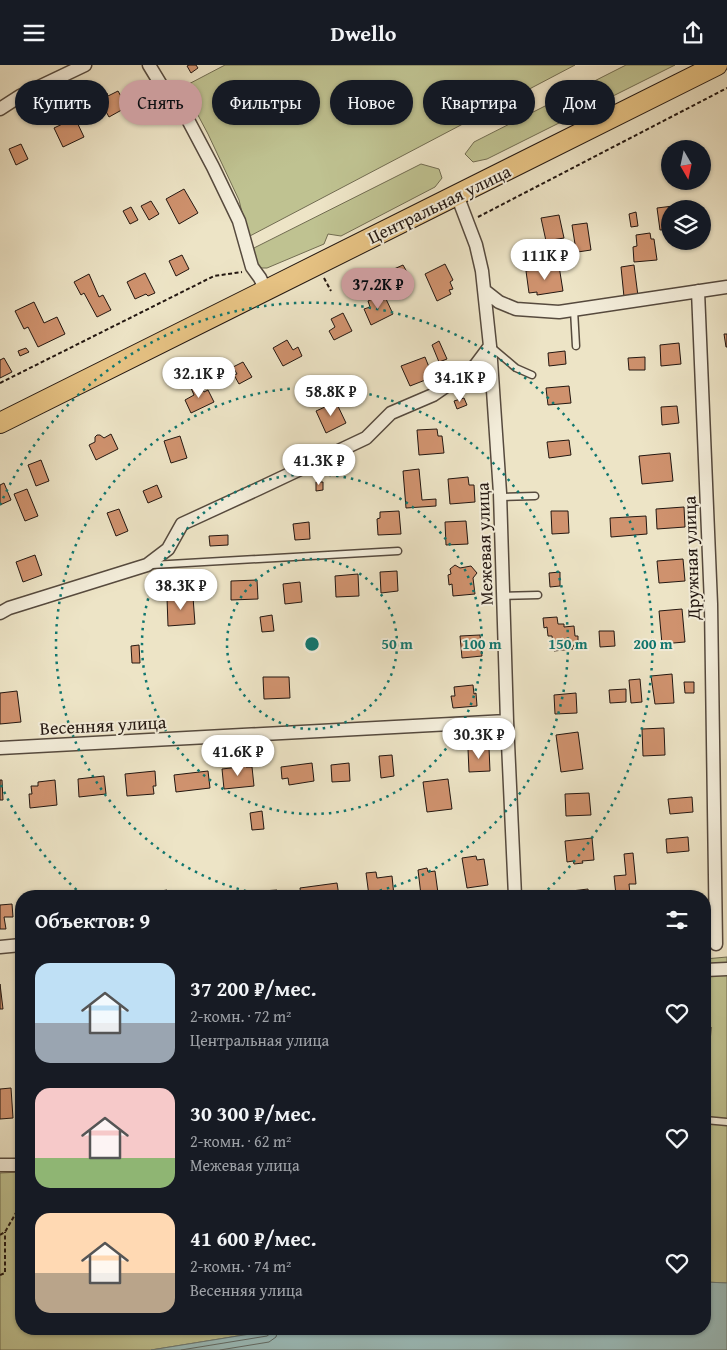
<!DOCTYPE html>
<html lang="ru">
<meta charset="utf-8">
<style>
:root{--surface:#171b24;--page:#242831;--text:#f1f3f6;--muted:#9ea1a6;--accent:#c59692}
body{margin:0;font-family:"Gentium Book Plus",serif;background:var(--page);color:var(--text);height:100vh;display:flex;flex-direction:column;font-size:19px;white-space:nowrap}
*{box-sizing:border-box;margin:0}
p{font-size:16px;color:var(--muted)}
.icon{flex:none;width:28px;height:28px;fill:none;stroke:currentColor;stroke-width:2;stroke-linecap:round;stroke-linejoin:round}
.map{position:relative;flex:1;overflow:hidden}
.side{position:absolute;left:15px;top:825px;width:696px;height:445px;display:flex;flex-direction:column;background:var(--surface);border-radius:20px;box-shadow:0 1px 4px #0004}
.side>*{flex:none}
.top-card{position:absolute;left:15px;top:15px;width:698px;height:45px;display:flex;gap:10px}
.needle{width:32px;rotate:171deg}
.tools{position:absolute;left:661px;top:75px;display:grid;gap:10px}
.tools a{display:grid;place-items:center;width:50px;height:50px;border-radius:50%;background:var(--surface);box-shadow:0 1px 4px #0004;font-size:25px}
.price{position:absolute;translate:-50% -42px;padding:0 11px;border-radius:18px;background:#fff;color:#222;font-size:16px;line-height:32px;filter:drop-shadow(0 1px 2px #0008)}
.price::after{content:'';position:absolute;left:50%;top:30px;width:15px;height:11px;margin-left:-8px;background:inherit;clip-path:polygon(0 0,100% 0,50% 100%)}
.price.current{background:var(--accent);color:#111}
ul{padding:0;list-style:none}
li{display:flex;align-items:center;gap:15px;height:125px;padding:0 20px}
li span{display:grid;place-items:center;flex:none;width:140px;height:100px;border-radius:15px;color:#555}
li>.icon{margin-inline-start:auto}
span .icon{width:60px;height:60px;fill:#fffc;stroke-width:1}
li b{font-size:21px}
h2{display:flex;justify-content:space-between;align-items:center;height:60px;padding:0 20px;font-size:21px}
.chip{padding:0 18px;border-radius:22px;background:var(--surface);box-shadow:0 1px 4px #0004;font-size:18px;line-height:45px}
.chip.current{background:var(--accent);color:#111}
header{display:flex;justify-content:space-between;align-items:center;height:65px;padding:0 20px;background:var(--surface);font-size:22px;font-weight:800}
.map>svg:first-child{display:block}
.green{fill:#bfc291;stroke:#716c51}
.water{fill:#9bbdbc;stroke:#6b7b78}
.lines{fill:none;stroke-linecap:round;stroke-linejoin:round}
.shore{stroke:#5f6a66;stroke-width:1}
.building{fill:#cf926e;stroke:#231711}
.lane-casing{stroke:#564a3e;stroke-width:9}
.street-casing{stroke:#564a3e;stroke-width:15}
.primary-casing{stroke:#231711;stroke-width:22}
.path{stroke:#231711;stroke-width:2;stroke-dasharray:4 2.5;stroke-linecap:butt}
.lane{stroke:#f3edda;stroke-width:6}
.street{stroke:#f3edda;stroke-width:12}
.primary{stroke:#e6c283;stroke-width:20}
.ring{fill:none;stroke:#0f766e;stroke-width:2.5;stroke-dasharray:2.5 5}
.labels{text-anchor:middle;dominant-baseline:central;stroke-width:4;stroke-linejoin:round;paint-order:stroke}
.street-label{font-size:18px;fill:#231711;stroke:#f3edda}
.centre{fill:#0f766e;stroke:#f3edda;stroke-width:2.5}
.ring-label{font-size:15px;text-anchor:middle;font-weight:bold;fill:#0f766e;stroke:#f3edda;stroke-width:4;stroke-linejoin:round;paint-order:stroke}
</style>
<header><svg class="icon" aria-label="menu" viewBox="0 0 24 24"><path d="M4 6h16M4 12h16M4 18h16"/></svg>Dwello<svg class="icon" aria-label="share" viewBox="0 0 24 24"><path d="M12 15V3M7 8l5-5 5 5M5 13v7h14v-7"/></svg></header>
<div class="map">
<svg width="727" height="1285" viewBox="0 0 727 1285">
<rect width="100%" height="100%" fill="#ede4c6"/>
<filter id="stains"><feTurbulence type="fractalNoise" baseFrequency=".004" numOctaves="4"/><feColorMatrix values="0 0 0 0 .2 0 0 0 0 .09 0 0 0 0 .02 0 0 0 .5 -.17"/></filter>
<radialGradient id="worn" r=".72"><stop offset=".6" stop-color="#630" stop-opacity="0"/><stop offset="1" stop-color="#630" stop-opacity=".3"/></radialGradient>
<path class="green" d="M225 0H575L248 172 239 135 208 69 183 22Z
M626 0H675L487 94 473 97 465 89 474 77Z
M421 99 439 104 442 113 435 122 341 171 328 169 324 179 267 203H257L252 184Z
M727 892V1218L705 1217V894Z
M21 1107V1264H281L151 1285H0V1108Z"/>
<path class="water" d="M705 1217 727 1218V1285H151L281 1264H705Z"/>
<g class="lines">
<path class="shore" d="M181 1285 267 1271 271 1268 272 1264
M220 1285 269 1277 276 1272 278 1264"/>
</g>
<path class="building" d="M189 0H196L198 3 191 8 187 1Z
M118 26 127 42 109 52 98 32 107 28 108 31Z
M75 53 84 72 63 82 54 63Z
M21 79 28 94 16 100 9 84Z
M184 124 198 148 179 159 166 134Z
M151 136 159 149 149 155 141 141Z
M681 140V144H670V164L660 165 657 143Z
M131 142 138 155 130 159 123 146Z
M636 147 638 161 631 162 629 149Z
M559 150 564 173 546 176 541 153Z
M587 158 591 185 571 188 570 179H575L572 160Z
M650 168 651 174H654L657 195 634 197 633 182 637 181 636 170Z
M182 190 189 204 176 211 169 196Z
M445 199 453 215 450 217 453 224 449 225 451 229 437 236 425 209Z
M403 200 411 214 402 219 394 204Z
M634 200 638 231 624 232 621 202Z
M559 201 563 226 537 230V227L529 228 526 206Z
M145 208 155 228 148 231 146 229 135 234 127 217Z
M89 209 99 232 103 230 111 245 97 252 84 228 81 230 74 217Z
M379 231 381 236 386 234 393 249 371 260 364 244 370 242 368 236Z
M34 237 44 258 57 252 65 269 38 282 28 262 24 264 15 246Z
M343 248 352 266 334 275 329 266 335 262 331 254Z
M724 269H727V282H726Z
M287 275 293 285 298 282 302 291 283 301 273 283Z
M439 276 447 294 439 297 432 280Z
M679 278 681 299 661 301 660 280Z
M26 283 29 287 20 291 18 286Z
M565 286 566 299 549 301 548 288Z
M425 292 433 312 410 321 401 301Z
M645 292V305H629L628 293Z
M4 293 12 307 0 313V295Z
M243 297 252 312 239 319 234 310 237 309 233 302Z
M199 318 204 327 208 325 214 337 191 348 185 335 194 330 191 323Z
M569 321 571 338 548 340 546 323Z
M464 333 467 340 457 344 454 336Z
M336 337 346 358 326 368 316 346Z
M677 341 679 358 662 360 661 342Z
M437 364 438 371H442L444 388 419 390 417 365Z
M111 369 118 384 96 395 89 380 95 377V372L97 370H100L104 373Z
M180 371 187 393 171 398 164 376Z
M569 375 571 390 549 393 547 377Z
M670 388 673 416 642 419 639 391Z
M41 395 49 416 36 421 28 400Z
M419 404 422 435 436 434V441L406 443 403 406Z
M468 412 469 420H474L475 437 450 439 448 414Z
M316 417H323V425L316 426Z
M4 418 11 435 0 440V420Z
M157 420 162 432 148 438 143 426Z
M27 424 38 451 25 456 14 429Z
M684 442 685 462 657 464 656 444Z
M119 444 128 466 116 471 107 448Z
M399 446 401 469 378 470 377 454 380 453V447Z
M551 446H568L569 468 552 469Z
M646 451 647 469 611 472 610 453Z
M466 456 468 479 446 480 445 457Z
M309 457 310 474 295 475 293 459Z
M228 470V480L210 481 209 471Z
M35 490 42 510 23 517 16 497Z
M683 494 685 516 659 518 657 496Z
M455 500 460 503 471 501 477 508 473 513 475 529 453 531 452 519 449 520 448 510 451 509 450 504Z
M397 506 398 526 381 528 380 507Z
M560 507V521L550 522 549 508Z
M358 509 359 531 336 532 335 511Z
M257 515 258 534 231 535V516Z
M300 517 302 537 285 539 283 519Z
M193 532 195 559 168 561 167 533Z
M682 544 685 577 662 579 659 546Z
M272 550 274 566 262 567 260 552Z
M557 552 558 559H564V562L574 561 575 571H578V580L573 581V584L554 586 552 571H548L547 562 544 563 543 553Z
M599 566H614L615 581 600 582Z
M480 570 482 591 462 593 460 571Z
M139 580 140 598H132L131 581Z
M672 609 674 638 655 639 651 611Z
M263 612H289L290 633 264 634Z
M640 614 642 637 631 638 629 615Z
M684 617H694V628H685Z
M473 620 474 629 476 628 477 641 453 643 451 631H455L454 622Z
M626 624V637L610 638 609 625Z
M17 626 21 657 0 659V628Z
M576 628 577 648 555 649 554 630Z
M664 663 665 690 643 691 642 664Z
M578 667 583 704 561 707 556 670Z
M489 683 490 706 469 707 468 684Z
M392 690 394 711 381 713 379 691Z
M239 698H246V702H252L254 721 224 724 222 704 239 702Z
M312 698 314 716 289 720 288 713 282 714 281 702Z
M349 698 350 716 332 717 331 700Z
M155 706 156 721H153L154 729 127 731 125 709Z
M208 706 210 723 176 727 174 710Z
M104 711 106 729 79 732 78 714Z
M448 714 452 744 427 747 423 717Z
M0 715H2L3 735H0Z
M55 715 57 740 30 743 29 729H32L31 721H38V717Z
M589 728 591 750 566 751 565 729Z
M692 732 693 747 670 749 668 734Z
M262 746 264 764 252 765 250 748Z
M688 772 689 786 667 788 666 774Z
M592 773 594 795 582 796 583 798 574 799 573 796 567 797 565 776Z
M633 788 636 819H629L630 829 616 830 614 811 626 810 624 789Z
M476 791 477 795 484 794 488 820 467 823 462 793Z
M427 803 428 807 435 806 438 828 421 830 418 805Z
M376 807 377 813 392 811 394 831H369L366 808Z
M337 818 339 831H301L300 823Z
M588 824 589 831H594H564L563 827Z
M167 825 168 831H143L142 829Z
M277 825 278 831H247V827Z
M215 827V831H195V828Z
M12 839 13 852H4L6 864H0V840Z
M0 919 3 944H0Z
M705 962H711L710 981H705Z
M11 1023 13 1053 0 1054V1024Z"/>
<g class="lines">
<g class="lane-casing">
<path id="lane" d="M574 245 576 281
M490 281 516 303 532 310
M500 432 535 431
M152 500 398 486
M503 531 538 530
M705 1055 727 1057"/>
</g>
<g class="street-casing">
<path id="street" d="M149 0 169 33 186 51 213 102 239 156 252 202 260 213 266 226
M0 44 20 31 85 0
M457 130 476 180 482 206 490 281 500 428 507 656 515 831
M485 226 499 237 516 244 559 247 727 222
M698 226 711 539 716 879
M0 548 9 543 147 500 168 484 182 459 258 424 366 373 391 348 433 330 475 301 490 281
M0 683 507 656
M0 882 21 880
M705 905 727 904
M0 1100H21"/>
</g>
<g class="primary-casing">
<path id="primary" d="M0 358 717 0"/>
</g>
<path class="path" d="M478 152 727 23
M324 213 331 226
M0 318 214 211 242 207
M0 1170 5 1167 21 1139
M0 1210 5 1208V1167"/>
<use href="#lane" class="lane"/>
<use href="#street" class="street"/>
<use href="#primary" class="primary"/>
</g>
<g class="ring">
<circle cx="312" cy="579" r="85"/>
<circle cx="312" cy="579" r="170"/>
<path d="M268 831A256 256 0 1 1 356 831"/>
<path d="M82 830A341 341 0 0 1 0 718M0 440A341 341 0 1 1 542 830"/>
</g>
<g class="labels">
<g class="street-label">
<text transform="translate(439 139) rotate(-26)">Центральная улица</text>
<text transform="translate(484 479) rotate(-92)">Межевая улица</text>
<text transform="translate(691 493) rotate(-92)">Дружная улица</text>
<text transform="translate(103 660) rotate(-3)">Весенняя улица</text>
</g>
</g>
<circle cx="312" cy="579" r="8" class="centre"/>
<g class="ring-label">
<text x="397" y="584">50 m</text>
<text x="482" y="584">100 m</text>
<text x="568" y="584">150 m</text>
<text x="653" y="584">200 m</text>
</g>
<rect width="100%" height="100%" filter="url(#stains)"/>
<rect width="100%" height="100%" fill="url(#worn)"/>
</svg>
<div class="tools">
<a><svg class="needle" viewBox="-14 -14 28 28"><path d="M0-13l5 13h-10z" fill="#e53935"/><path d="M0 13l5-13h-10z" fill="#9ea1a6"/></svg></a>
<a><svg class="icon" aria-label="layers" viewBox="0 0 24 24"><path d="M12 4l9 5-9 5-9-5zM3 14l9 5 9-5"/></svg></a>
</div>
<b class="price" style="left:545px;top:216px">111K ₽</b>
<b class="price current" style="left:378px;top:245px">37.2K ₽</b>
<b class="price" style="left:199px;top:334px">32.1K ₽</b>
<b class="price" style="left:460px;top:338px">34.1K ₽</b>
<b class="price" style="left:331px;top:352px">58.8K ₽</b>
<b class="price" style="left:319px;top:421px">41.3K ₽</b>
<b class="price" style="left:181px;top:546px">38.3K ₽</b>
<b class="price" style="left:479px;top:695px">30.3K ₽</b>
<b class="price" style="left:238px;top:712px">41.6K ₽</b>
<div class="top-card">
<a class="chip">Купить</a>
<a class="chip current">Снять</a>
<a class="chip">Фильтры</a>
<a class="chip">Новое</a>
<a class="chip">Квартира</a>
<a class="chip">Дом</a>
</div>
<section class="side">
<h2>Объектов: 9<svg class="icon" aria-label="filters" viewBox="0 0 24 24"><path d="M4 7h16M4 17h16"/><circle cx="9" cy="7" r="2"/><circle cx="15" cy="17" r="2"/></svg></h2>
<ul>
<li><span style="background:linear-gradient(#bfe0f5 60%,#9aa5b1 0)"><svg class="icon" aria-label="home" viewBox="0 0 24 24"><path d="M3 11l9-7 9 7M6 9v11h12V9"/></svg></span><div><b>37 200 ₽/мес.</b><p>2-комн. · 72 m²</p><p>Центральная улица</p></div><svg class="icon" aria-label="heart" viewBox="0 0 24 24"><path d="M12 20l-8-8c-3-5 5-10 8-4 3-6 11-1 8 4z"/></svg></li>
<li><span style="background:linear-gradient(#f6c9c9 70%,#8fb573 0)"><svg class="icon" aria-label="home" viewBox="0 0 24 24"><path d="M3 11l9-7 9 7M6 9v11h12V9"/></svg></span><div><b>30 300 ₽/мес.</b><p>2-комн. · 62 m²</p><p>Межевая улица</p></div><svg class="icon" aria-label="heart" viewBox="0 0 24 24"><path d="M12 20l-8-8c-3-5 5-10 8-4 3-6 11-1 8 4z"/></svg></li>
<li><span style="background:linear-gradient(#ffd9b3 60%,#b9a48a 0)"><svg class="icon" aria-label="home" viewBox="0 0 24 24"><path d="M3 11l9-7 9 7M6 9v11h12V9"/></svg></span><div><b>41 600 ₽/мес.</b><p>2-комн. · 74 m²</p><p>Весенняя улица</p></div><svg class="icon" aria-label="heart" viewBox="0 0 24 24"><path d="M12 20l-8-8c-3-5 5-10 8-4 3-6 11-1 8 4z"/></svg></li>
</ul>
</section>
</div>
